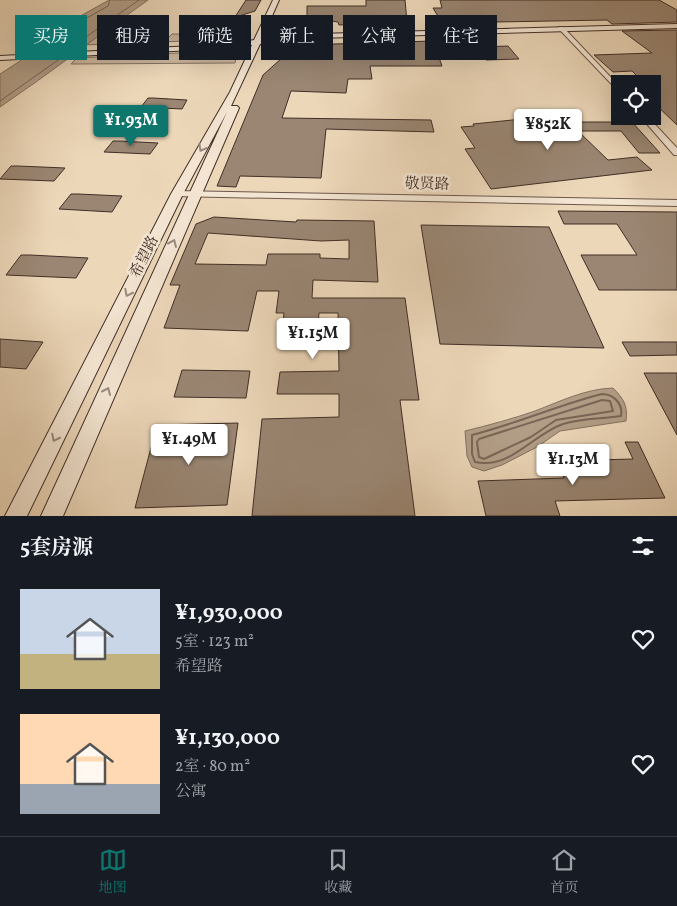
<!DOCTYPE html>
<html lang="zh">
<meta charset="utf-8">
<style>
:root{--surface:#171b24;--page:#242831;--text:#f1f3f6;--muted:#9ea1a6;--line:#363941;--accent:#0f766e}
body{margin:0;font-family:Vollkorn,"Noto Serif SC",serif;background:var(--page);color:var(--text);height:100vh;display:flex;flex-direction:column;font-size:19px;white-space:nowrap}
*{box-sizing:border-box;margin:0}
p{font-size:16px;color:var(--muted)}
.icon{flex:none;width:28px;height:28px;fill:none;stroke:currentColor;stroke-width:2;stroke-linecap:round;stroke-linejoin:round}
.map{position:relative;height:516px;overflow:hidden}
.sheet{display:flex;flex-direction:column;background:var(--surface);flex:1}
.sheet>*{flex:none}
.hud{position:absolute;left:15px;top:15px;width:648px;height:45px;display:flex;gap:10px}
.tools{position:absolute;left:611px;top:75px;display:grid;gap:10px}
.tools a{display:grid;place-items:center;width:50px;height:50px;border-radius:0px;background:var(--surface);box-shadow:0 5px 20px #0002;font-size:25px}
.price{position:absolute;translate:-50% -42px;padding:0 11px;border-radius:5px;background:#fff;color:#222;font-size:16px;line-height:32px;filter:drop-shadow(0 1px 2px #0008)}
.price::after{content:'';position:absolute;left:50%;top:30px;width:15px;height:11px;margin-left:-8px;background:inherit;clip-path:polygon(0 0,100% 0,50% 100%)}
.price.selected{background:var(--accent);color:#fff}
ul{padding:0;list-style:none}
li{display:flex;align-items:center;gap:15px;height:125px;padding:0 20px}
li span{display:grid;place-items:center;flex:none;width:140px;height:100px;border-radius:0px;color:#555}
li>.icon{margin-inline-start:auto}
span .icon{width:60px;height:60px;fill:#fffc;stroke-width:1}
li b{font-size:21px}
h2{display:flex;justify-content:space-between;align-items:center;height:60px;padding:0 20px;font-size:21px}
.tag{padding:0 18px;border-radius:0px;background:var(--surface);box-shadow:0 5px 20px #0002;font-size:18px;line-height:45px}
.tag.selected{background:var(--accent);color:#fff}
.tab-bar{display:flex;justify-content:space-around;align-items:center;height:70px;border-top:1px solid var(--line);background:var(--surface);font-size:14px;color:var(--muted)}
.tab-bar a{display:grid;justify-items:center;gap:2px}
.tab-bar .selected{color:var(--accent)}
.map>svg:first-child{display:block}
.green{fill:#cfbaa0;stroke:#887464}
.water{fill:#b29e87;stroke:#857161}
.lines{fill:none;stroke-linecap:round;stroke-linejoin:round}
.shore-far1{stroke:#7a6657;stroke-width:1}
.shore{stroke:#7a6657;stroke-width:2}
.building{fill:#9a8673;stroke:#412e27;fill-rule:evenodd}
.minor-casing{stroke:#6c584c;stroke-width:2}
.secondary-casing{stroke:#412e27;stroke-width:2}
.minor{fill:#f3e5d2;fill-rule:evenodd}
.secondary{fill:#f3e5d2;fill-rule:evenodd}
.oneway{stroke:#9a8a7c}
.labels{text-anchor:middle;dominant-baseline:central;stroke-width:5;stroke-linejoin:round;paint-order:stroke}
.street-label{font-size:15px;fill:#412e27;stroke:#f3e5d2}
</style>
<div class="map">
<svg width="677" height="516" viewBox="0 0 677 516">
<rect width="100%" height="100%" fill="#ecd7b9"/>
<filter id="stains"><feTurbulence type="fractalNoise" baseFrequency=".004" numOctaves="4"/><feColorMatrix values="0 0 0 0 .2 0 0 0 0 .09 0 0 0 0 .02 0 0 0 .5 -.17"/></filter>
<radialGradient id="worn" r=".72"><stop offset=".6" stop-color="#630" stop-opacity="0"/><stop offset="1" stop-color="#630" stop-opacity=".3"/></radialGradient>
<path class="green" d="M118 21H123L109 35 110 37 168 38 172 34H189L200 21 229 22 220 37 186 41 83 45Z
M178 53 228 54 236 58 235 63 71 64 77 58Z"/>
<path class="water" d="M109 0H148C98 35 51 73 0 107V74L20 61 34 47 68 23Z
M613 388C624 399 628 406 626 421L560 431 537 447 502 465 484 471 472 467 467 456 465 431C489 425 512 419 535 411 561 401 585 389 613 388Z"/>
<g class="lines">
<path class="shore-far1" d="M69 51 80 41 139 0
M35 53 71 27 108 6 110 0
M0 101 61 58"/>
<path class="shore" d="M602 394C614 394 623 404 621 416 602 419 581 418 563 424 533 434 510 470 475 462L472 454V435C516 424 558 405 602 394Z
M602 400 610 401 613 411 556 420 531 437 484 459 479 457 477 442 479 439Z"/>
</g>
<path class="building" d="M246 0H261L255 11 239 16 250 23 246 30 222 37Z
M366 0H405L407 22 339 25 338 22 331 21H307V6H366Z
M440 0H659L677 10V22L612 24 607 20 442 23 433 8H442Z
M127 23H154L141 37 112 36Z
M677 30V125L652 101V82H643L632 71 613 72 594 55 652 53 622 31Z
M433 41 442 66H370L372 79H348L346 93 291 91 282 118 431 120 434 132 326 129 321 178 240 176 236 187 217 186 263 75 282 58 296 51 334 44Z
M508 46 519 59 486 60 478 47Z
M148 98H153L187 100 182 109 141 107Z
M562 115 569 122H632L660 153H639L621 131H578L608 160 637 157 652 170 491 189 465 149 475 148 461 127 474 126 473 124Z
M113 141H119L158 143 150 154 104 152Z
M11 166H18L65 168 54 181 0 179Z
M71 194H78L122 196 112 212 59 209Z
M558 211 677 212V290H599L581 255H637L617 224H564Z
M214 217 296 222 297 220 374 221 378 282 313 280 312 298H405L419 400H400L415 516H252L262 419 339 417V394H277L280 372 339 371 338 313H319L318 324H308V330L292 329V323H283L284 313H276L279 291H257L248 331 164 328 180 285H170L196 224ZM208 233 321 241 349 240V259L320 258V254H268L266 265 195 264Z
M421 225 549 227 604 348 440 344Z
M21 255H30L88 258 76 278 6 275Z
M0 339 43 342 26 369 0 367Z
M622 342H677V355L630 356Z
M182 370 250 371 246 398 174 397Z
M644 373H677V435Z
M238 423 227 505 135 508 157 425Z
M625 442H638L665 498 555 501 560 516H486L478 481 564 478 558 461 633 459Z"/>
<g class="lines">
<g class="minor-casing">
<path id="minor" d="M559 27H563L620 87V93L559 29Z
M640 116H647L677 148V155H674Z
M177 191 677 200V206L174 196 173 194Z"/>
</g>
<g class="secondary-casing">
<path id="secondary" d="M273 0H279L262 39 316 34 677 24V28L316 38 291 39 260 44 231 106H237L239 108 63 516H41L227 112 183 194 27 516H5L171 194 230 92 252 45 231 48 0 60V56L231 44 254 40Z"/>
</g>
<use href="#minor" class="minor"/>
<use href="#secondary" class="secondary"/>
</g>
<defs><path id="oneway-chevron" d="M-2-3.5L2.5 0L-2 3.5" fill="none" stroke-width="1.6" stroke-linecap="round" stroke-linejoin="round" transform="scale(1.25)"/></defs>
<g class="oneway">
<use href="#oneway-chevron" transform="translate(202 148) rotate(119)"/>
<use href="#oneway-chevron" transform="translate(173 243) rotate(-66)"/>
<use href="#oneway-chevron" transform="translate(128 293) rotate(117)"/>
<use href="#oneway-chevron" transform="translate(107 391) rotate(-66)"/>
<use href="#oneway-chevron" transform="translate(55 438) rotate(117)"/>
</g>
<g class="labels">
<g class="street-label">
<text transform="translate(427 185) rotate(1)">敬贤路</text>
<text transform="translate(145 257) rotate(-63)">希望路</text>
</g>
</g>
<rect width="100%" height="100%" filter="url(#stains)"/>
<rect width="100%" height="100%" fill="url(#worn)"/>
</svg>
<div class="tools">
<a><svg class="icon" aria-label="locate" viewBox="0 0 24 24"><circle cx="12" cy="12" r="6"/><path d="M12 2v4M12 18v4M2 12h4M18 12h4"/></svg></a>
</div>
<b class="price selected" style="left:131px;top:147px">¥1.93M</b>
<b class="price" style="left:548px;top:151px">¥852K</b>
<b class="price" style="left:313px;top:360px">¥1.15M</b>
<b class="price" style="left:189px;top:466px">¥1.49M</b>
<b class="price" style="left:573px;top:486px">¥1.13M</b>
<div class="hud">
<a class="tag selected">买房</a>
<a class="tag">租房</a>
<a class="tag">筛选</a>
<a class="tag">新上</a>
<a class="tag">公寓</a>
<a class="tag">住宅</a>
</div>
</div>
<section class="sheet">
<h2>5套房源<svg class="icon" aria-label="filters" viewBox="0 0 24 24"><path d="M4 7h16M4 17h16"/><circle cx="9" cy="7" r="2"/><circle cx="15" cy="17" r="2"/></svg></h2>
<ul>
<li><span style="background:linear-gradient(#c9d6e8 65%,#c2b280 0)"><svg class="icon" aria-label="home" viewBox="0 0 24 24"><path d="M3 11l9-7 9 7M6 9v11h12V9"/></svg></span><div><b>¥1,930,000</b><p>5室 · 123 m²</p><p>希望路</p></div><svg class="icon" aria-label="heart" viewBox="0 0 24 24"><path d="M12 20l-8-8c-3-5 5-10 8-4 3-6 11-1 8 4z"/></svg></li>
<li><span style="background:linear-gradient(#ffd9b3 70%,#9aa5b1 0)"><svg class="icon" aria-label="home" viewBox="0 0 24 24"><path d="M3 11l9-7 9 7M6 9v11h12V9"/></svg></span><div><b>¥1,130,000</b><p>2室 · 80 m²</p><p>公寓</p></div><svg class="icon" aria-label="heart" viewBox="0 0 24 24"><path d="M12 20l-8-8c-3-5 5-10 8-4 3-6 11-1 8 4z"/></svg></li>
</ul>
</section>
<nav class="tab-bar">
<a class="selected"><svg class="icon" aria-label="map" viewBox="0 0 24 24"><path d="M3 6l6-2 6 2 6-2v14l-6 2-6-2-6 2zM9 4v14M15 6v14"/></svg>地图</a>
<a><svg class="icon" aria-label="saved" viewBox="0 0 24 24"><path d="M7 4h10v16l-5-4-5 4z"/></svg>收藏</a>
<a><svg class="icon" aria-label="home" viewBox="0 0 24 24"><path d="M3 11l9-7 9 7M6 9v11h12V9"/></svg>首页</a>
</nav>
